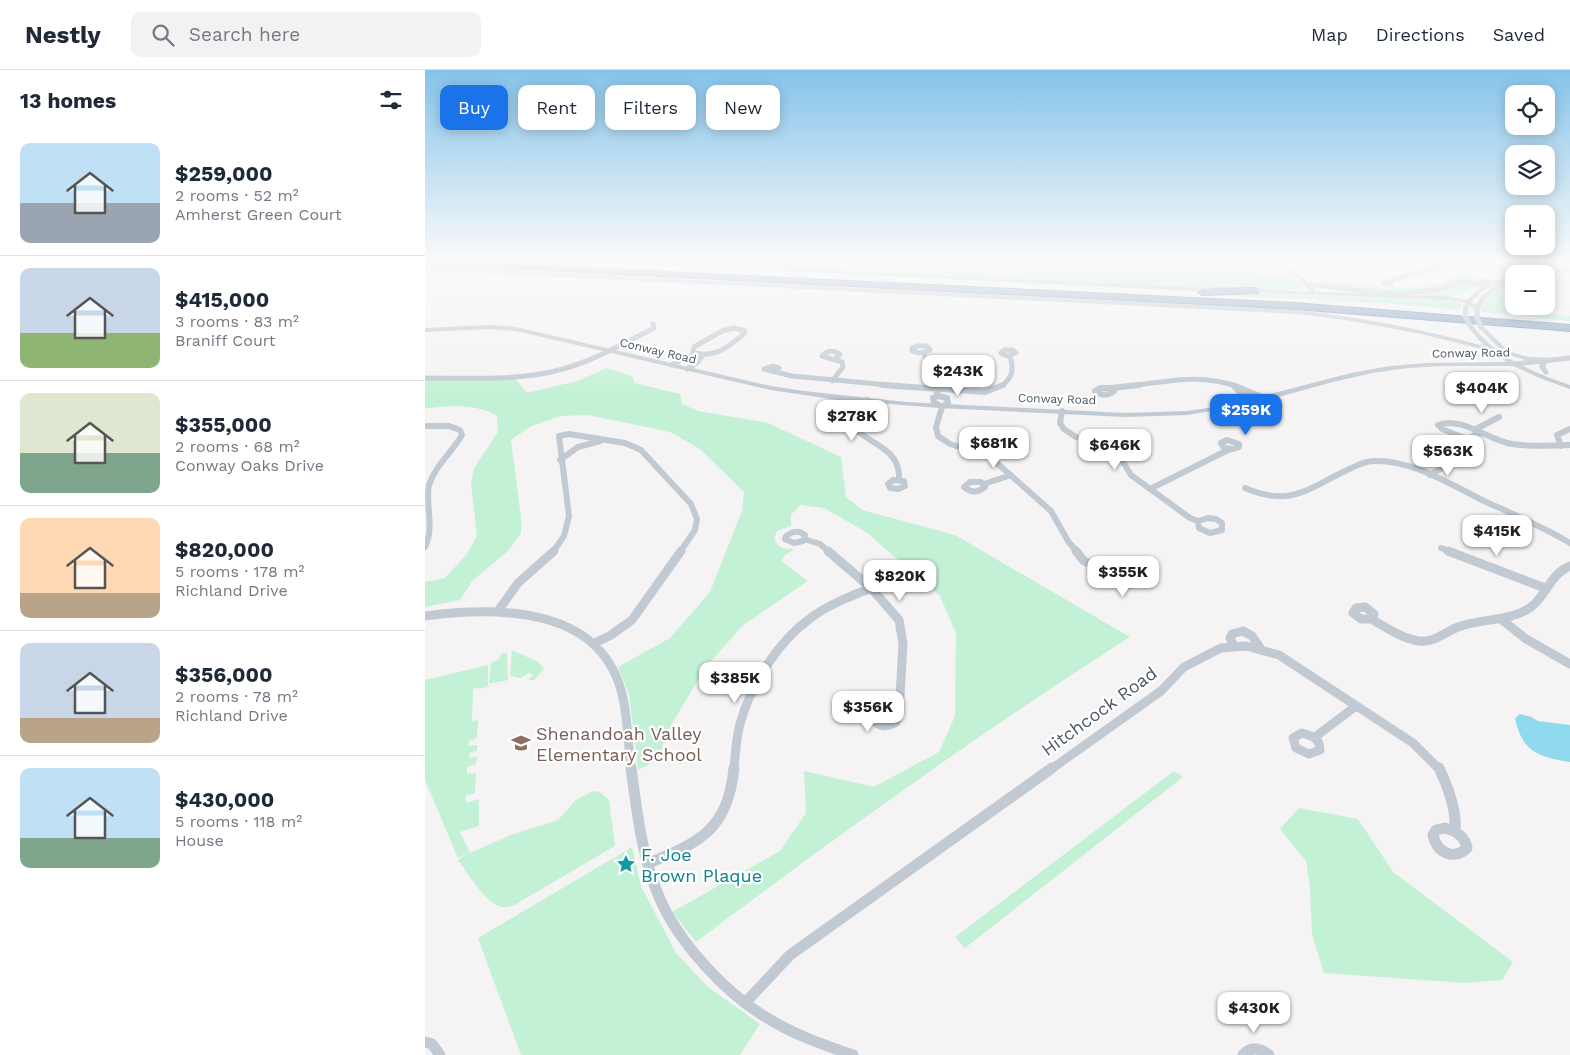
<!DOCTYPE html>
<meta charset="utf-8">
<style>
:root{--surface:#fff;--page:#f2f2f3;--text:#1f2937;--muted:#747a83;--line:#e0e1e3;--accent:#1a73e8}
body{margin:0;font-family:"Work Sans",sans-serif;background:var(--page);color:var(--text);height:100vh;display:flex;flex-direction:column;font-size:19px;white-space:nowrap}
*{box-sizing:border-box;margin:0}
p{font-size:16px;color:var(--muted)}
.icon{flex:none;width:28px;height:28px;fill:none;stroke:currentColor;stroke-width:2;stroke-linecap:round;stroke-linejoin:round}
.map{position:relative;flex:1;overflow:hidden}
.side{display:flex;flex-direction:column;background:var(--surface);width:425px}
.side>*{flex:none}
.banner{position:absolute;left:15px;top:15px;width:475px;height:45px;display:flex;gap:10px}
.controls{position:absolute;left:1080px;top:15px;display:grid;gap:10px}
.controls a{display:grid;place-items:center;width:50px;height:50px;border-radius:10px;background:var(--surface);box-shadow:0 2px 12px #0003;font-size:25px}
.price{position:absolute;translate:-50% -42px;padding:0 11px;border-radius:10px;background:#fff;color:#222;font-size:16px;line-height:32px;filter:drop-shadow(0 1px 2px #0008)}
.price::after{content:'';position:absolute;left:50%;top:30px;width:15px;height:11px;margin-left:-8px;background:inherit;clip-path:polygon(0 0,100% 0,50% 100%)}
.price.selected{background:var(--accent);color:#fff}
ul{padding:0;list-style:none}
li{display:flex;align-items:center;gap:15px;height:125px;padding:0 20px}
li+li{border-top:1px solid var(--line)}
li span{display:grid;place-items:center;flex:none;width:140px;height:100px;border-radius:10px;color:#555}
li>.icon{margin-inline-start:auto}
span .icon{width:60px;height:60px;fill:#fffc;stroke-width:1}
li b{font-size:21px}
h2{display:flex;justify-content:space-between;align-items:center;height:60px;padding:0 20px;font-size:21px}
.chip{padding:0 18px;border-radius:10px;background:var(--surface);box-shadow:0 2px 12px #0003;font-size:18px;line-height:45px}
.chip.selected{background:var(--accent);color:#fff}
header{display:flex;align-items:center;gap:30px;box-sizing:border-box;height:70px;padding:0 25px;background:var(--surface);border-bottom:1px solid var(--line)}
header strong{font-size:24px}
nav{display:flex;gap:28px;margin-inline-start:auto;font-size:18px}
.search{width:350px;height:45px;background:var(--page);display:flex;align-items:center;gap:12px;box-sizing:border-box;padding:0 18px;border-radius:10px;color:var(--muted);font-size:19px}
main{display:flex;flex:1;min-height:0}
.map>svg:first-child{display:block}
.green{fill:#c3f1d5}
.water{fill:#90daee}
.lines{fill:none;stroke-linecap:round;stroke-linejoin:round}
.motorway-casing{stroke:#7690ad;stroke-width:2}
.minor-far3{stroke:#c1cad2;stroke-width:5}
.minor-far2{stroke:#c1cad2;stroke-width:6}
.minor-far1{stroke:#c1cad2;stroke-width:9}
.minor{stroke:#c1cad2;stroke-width:11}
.tertiary{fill:#c1cad2;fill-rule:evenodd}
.motorway{fill:#8ba5c1;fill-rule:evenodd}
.tertiary-bridge{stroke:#c1cad2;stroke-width:5.5}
.labels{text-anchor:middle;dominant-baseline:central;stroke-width:4.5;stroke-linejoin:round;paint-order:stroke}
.far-street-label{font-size:12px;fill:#4a5661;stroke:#fff}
.near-street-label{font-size:18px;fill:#4a5661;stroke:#fff}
.near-education-label{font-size:18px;fill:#785e54;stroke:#fff;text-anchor:start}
.near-culture-label{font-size:18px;fill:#0d838f;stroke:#fff;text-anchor:start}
</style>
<header>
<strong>Nestly</strong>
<div class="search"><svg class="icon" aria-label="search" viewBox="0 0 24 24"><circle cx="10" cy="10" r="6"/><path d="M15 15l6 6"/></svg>Search here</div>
<nav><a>Map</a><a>Directions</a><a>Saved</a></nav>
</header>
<main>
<section class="side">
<h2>13 homes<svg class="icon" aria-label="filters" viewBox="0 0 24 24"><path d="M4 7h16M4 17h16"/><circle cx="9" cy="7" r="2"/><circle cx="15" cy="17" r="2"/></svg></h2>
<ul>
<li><span style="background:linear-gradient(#bfe0f5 60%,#9aa5b1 0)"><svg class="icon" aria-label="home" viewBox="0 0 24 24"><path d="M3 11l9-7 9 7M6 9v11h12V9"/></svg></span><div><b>$259,000</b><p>2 rooms · 52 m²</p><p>Amherst Green Court</p></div></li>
<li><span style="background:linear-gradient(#c9d6e8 65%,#8fb573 0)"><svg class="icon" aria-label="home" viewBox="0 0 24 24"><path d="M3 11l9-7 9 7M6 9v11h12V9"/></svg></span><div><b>$415,000</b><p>3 rooms · 83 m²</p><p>Braniff Court</p></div></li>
<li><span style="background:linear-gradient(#dfe7d0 60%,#7fa58c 0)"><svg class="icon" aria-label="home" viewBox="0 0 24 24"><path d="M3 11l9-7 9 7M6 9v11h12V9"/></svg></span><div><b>$355,000</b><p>2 rooms · 68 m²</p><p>Conway Oaks Drive</p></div></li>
<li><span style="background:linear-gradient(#ffd9b3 75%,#b9a48a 0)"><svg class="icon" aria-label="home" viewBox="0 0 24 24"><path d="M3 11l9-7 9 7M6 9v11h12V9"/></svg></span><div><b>$820,000</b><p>5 rooms · 178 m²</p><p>Richland Drive</p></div></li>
<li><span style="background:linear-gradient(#c9d6e8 75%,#b9a48a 0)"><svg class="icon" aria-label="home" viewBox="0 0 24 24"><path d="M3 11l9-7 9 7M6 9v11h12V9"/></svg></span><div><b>$356,000</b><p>2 rooms · 78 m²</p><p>Richland Drive</p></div></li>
<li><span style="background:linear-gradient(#bfe0f5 70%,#7fa58c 0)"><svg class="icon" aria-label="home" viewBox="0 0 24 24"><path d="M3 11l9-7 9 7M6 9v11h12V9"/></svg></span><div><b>$430,000</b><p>5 rooms · 118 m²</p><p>House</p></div></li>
</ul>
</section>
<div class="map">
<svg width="1145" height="985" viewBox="0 0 1145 985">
<rect width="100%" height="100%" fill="#f5f3f3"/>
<path class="green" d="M289 189H461L498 192 507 189H794L787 193 842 205 864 204 871 209 879 218 861 221 756 218 282 195Z
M1029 206 1051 207 1066 211 1036 209 1001 221H959L889 212H913L963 217H997L1013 214Z
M1037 211 1055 217 1051 216 1032 226H1002L1000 223Z
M1081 215 1084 216 1074 223 1093 241 1145 246V251L1058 242 1055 239C1063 226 1068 221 1081 215Z
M822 223 1021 230 1037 234 1035 240 958 233 782 225Z
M182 298 207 306 210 313 255 324 257 334 273 341 343 353 416 387 421 427 437 440 530 465 705 567C556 662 412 766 271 872L247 842 355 781 381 743 379 701 449 717 514 682 530 646 531 563 515 526 441 462 399 438 375 435 366 445V456L352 461 349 468C353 479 360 479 370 479L360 485 356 491 383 511 317 556 281 597 240 665 235 689 213 700 204 624 193 597 245 568 285 522 317 441 319 422 275 379 245 362 163 345 136 346 106 356 86 370 96 447V463L83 481 47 511 35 530 0 537V512L20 508 42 484 52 466 46 414 49 398 73 362 72 346C51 333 24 336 0 338V310L91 309 102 323 152 311Z
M87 580 113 592 119 599 109 610H103L108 605 104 603 96 608 85 606Z
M82 583 83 610 64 614 66 592 74 590 76 584Z
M63 595V615L58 617 82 612 54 619 53 617 48 619 47 651 53 650 52 668 44 671 43 676 52 675V681L44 683V688L52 686 51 694 42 697V704L51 703 50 723 41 726V733L54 729V756L35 762 45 783 86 765 133 750 151 730 168 721 175 722 184 730 190 776 96 831C91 834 85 838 78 837 62 836 42 802 33 790L43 783 33 788 0 710V610Z
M749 701 758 707 540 878 530 867Z
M874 738 933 749 968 802 1088 892 1077 910 1041 913 899 903 887 865 885 818 881 791 855 759Z
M207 777 216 816 251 883 283 917 335 954 315 985H96L53 868Z"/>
<path class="water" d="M1095 644 1106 647 1113 651 1145 655V692C1114 687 1097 682 1090 648Z"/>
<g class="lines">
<g class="motorway-casing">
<path id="motorway" d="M0 190 869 233 1145 255V261L869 239 0 194Z
M830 218 834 221 833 223 777 225 773 222 777 219Z"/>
</g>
<path class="minor-far3" d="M865 189 887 193 902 190
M1058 189 1084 203
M1130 189 1126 190 1133 193 1138 191
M253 195 259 189
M671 198 672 195 683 189
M1056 211 1080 214
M964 212 967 214 958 213 1001 200 1057 189
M884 214 947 222 979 223 1010 220 1039 211 1061 216
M309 258 320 261 319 264C304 276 289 290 268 282L269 277 297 261Z
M492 276H502L505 280 496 283 487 281V278Z
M579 280H588L591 283 582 286 576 283Z
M499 283 510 316
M1090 294 1145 288
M246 295 270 284
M262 299 272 293 278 285
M351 301 354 298 348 296 339 299 367 306 475 316
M0 308C43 308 88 311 130 301 165 293 197 274 229 258L228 254
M407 311 418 297 417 292 397 286C402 280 409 280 415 284L411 288
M576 316C588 308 589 299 585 286
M703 316C742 312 773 303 811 316"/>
<path class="minor-far2" d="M457 315 560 322 578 315
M509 315 513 326
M808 315 839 328
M809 316 824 332
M675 318H686L689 321C682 326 677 326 670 321Z
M686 318 714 315
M513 326 522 328 523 333 517 337 509 332 508 328Z
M442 330 429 347 428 357C445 375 476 378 474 410
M517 337 511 357 513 366 525 374 565 387 626 441 643 471 652 482
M637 341 635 353 639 359 651 367 692 382 706 405 765 448 773 451
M0 356H24L35 360 37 365C27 382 10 396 4 415 0 435 10 457 0 477
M1049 360 1074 347
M1056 363 1042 369 1017 359 1013 355C1037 346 1063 370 1087 374 1106 377 1126 376 1145 375
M802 370 814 374V377L808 379 799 378 796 373Z
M1136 376 1132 365 1145 359
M135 390 153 377 175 371
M1005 405 1030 391
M468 410 479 411 480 416 473 419 465 418 463 414Z
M545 412H556L560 417C552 423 547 423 539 417Z
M559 414 586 405
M820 418C865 437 881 420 920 401 929 397 938 391 949 391 988 390 1025 414 1059 431 1088 444 1117 456 1145 473
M725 419 805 379
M783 448 791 449 797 453V460L785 463 774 458 773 451Z
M368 462H375L380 465 378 471 369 473 360 469 361 466Z
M379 469 395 474 404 482
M1016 478 1026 482
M128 482 139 466 144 446 134 366 144 364 200 373 216 380 266 434 272 449 270 460 255 482"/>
<path class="minor-far1" d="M403 481 446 518 474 550 478 574 475 626 468 638
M651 481 659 491 690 505
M1023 481 1120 518
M698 503 709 508 707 514 696 516 689 511 690 505Z
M940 537 949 544 946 549H936L928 543 931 538Z
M73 541 93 513 129 481
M0 546C70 537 172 535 196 620 203 644 203 675 206 700
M946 549C961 557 977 569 994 571 1009 573 1020 562 1033 557 1057 548 1085 552 1106 537 1122 525 1125 504 1145 496
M1076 549 1101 569 1145 594
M168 574 186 565 207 550 256 481
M809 576 805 568 807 564 818 561 827 566 836 579
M464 637 473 643 471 652C462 657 454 658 448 649L449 643Z
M877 663C887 666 895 668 895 680L884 684 871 678 868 668Z
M890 667 931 636
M309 700C310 684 311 669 315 654 326 614 353 571 387 547 405 534 426 526 446 518
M625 700 736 621 759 597 796 578 821 576 854 585 988 673 1015 700"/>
<path class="minor" d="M206 698C212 742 217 789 235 829 254 873 302 925 344 949 370 965 399 975 428 985
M1014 698C1023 717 1032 741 1030 761
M1020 758C1031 761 1040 766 1042 778 1029 791 1012 783 1008 765L1011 760Z
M224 793C276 772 303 759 309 698
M321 932 365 885 627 698
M0 972 7 974 15 985
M818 985C826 976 835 978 844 985"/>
<path class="tertiary" d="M135 189H171L786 218 789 220 786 222 137 190Z
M834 189C858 189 877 203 891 222L1022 226 1042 230C1054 215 1071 210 1089 205V209C1073 213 1057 218 1047 232L1051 235C1055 225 1063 220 1072 215L1077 216C1065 224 1060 227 1054 240L1052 241 1044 236 1043 238H1039L1038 237 1040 233 1022 230 820 222V220L822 219 885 222C867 197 857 201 834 189Z
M0 196 871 240C935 247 997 259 1059 276L1043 257 1046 255 1048 256C1072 287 1108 303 1145 315V319L1117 309 1088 296H1018L983 298 947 303 908 312 824 335 762 345 700 347 515 338 413 330 346 320 91 261 65 259 0 262V258L65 255 91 257 346 316 379 321 481 332 700 343 762 341 803 335 926 303 965 296 1001 293 1082 292 1065 281 996 264 921 250 871 244 0 200Z
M1145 198V202L1121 204H1108Z
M1054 256H1058L1081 279V281H1077L1054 258Z
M1083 281 1103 287 1127 288 1130 290 1127 292H1123L1120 296 1124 303 1121 305 1119 304 1114 296 1117 291H1103L1081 284V282Z"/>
<use href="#motorway" class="motorway"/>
<path class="tertiary-bridge" d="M1041 237 1040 246 1046 257
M1052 239V247L1056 257"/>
</g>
<linearGradient id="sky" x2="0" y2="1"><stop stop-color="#85c3ea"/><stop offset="0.58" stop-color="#fafafa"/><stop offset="1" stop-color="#fafafa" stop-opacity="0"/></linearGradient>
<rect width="1145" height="327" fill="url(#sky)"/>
<defs>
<g id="school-bare" transform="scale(1.5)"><path d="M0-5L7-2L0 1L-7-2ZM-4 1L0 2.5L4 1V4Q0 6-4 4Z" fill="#8d6e63" stroke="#fff" stroke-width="2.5" paint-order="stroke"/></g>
<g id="sight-bare" transform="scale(1.5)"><path d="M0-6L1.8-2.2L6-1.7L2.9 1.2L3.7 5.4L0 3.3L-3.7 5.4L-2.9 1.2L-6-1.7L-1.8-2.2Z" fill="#0f9aa8" stroke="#fff" stroke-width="2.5" paint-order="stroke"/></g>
</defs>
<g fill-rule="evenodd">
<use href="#school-bare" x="96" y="673"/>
<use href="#sight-bare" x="201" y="794"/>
</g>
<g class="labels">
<g class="far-street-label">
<text transform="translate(233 281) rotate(13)">Conway Road</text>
<text transform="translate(1046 283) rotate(-1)">Conway Road</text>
<text transform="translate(632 329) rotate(2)">Conway Road</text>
</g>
<g class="near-street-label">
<text transform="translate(674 641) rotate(-36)">Hitchcock Road</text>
</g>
<g class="near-education-label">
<text x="111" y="663">Shenandoah Valley<tspan x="111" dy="21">Elementary School</tspan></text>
</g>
<g class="near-culture-label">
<text x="216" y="784">F. Joe<tspan x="216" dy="21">Brown Plaque</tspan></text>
</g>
</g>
</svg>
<div class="controls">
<a><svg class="icon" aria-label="locate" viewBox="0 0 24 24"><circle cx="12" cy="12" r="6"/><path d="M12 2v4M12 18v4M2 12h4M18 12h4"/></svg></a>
<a><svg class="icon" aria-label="layers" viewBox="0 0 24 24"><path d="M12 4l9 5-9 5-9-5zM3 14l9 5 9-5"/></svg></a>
<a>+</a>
<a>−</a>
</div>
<b class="price" style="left:533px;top:327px">$243K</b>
<b class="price" style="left:1057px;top:344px">$404K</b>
<b class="price selected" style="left:821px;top:366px">$259K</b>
<b class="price" style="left:427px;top:372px">$278K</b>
<b class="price" style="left:569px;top:399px">$681K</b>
<b class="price" style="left:690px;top:401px">$646K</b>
<b class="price" style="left:1023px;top:407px">$563K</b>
<b class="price" style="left:1072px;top:487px">$415K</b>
<b class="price" style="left:698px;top:528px">$355K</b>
<b class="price" style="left:475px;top:532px">$820K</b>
<b class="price" style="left:310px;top:634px">$385K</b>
<b class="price" style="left:443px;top:663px">$356K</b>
<b class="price" style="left:829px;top:964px">$430K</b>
<div class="banner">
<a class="chip selected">Buy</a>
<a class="chip">Rent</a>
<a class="chip">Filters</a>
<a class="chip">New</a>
</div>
</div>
</main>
